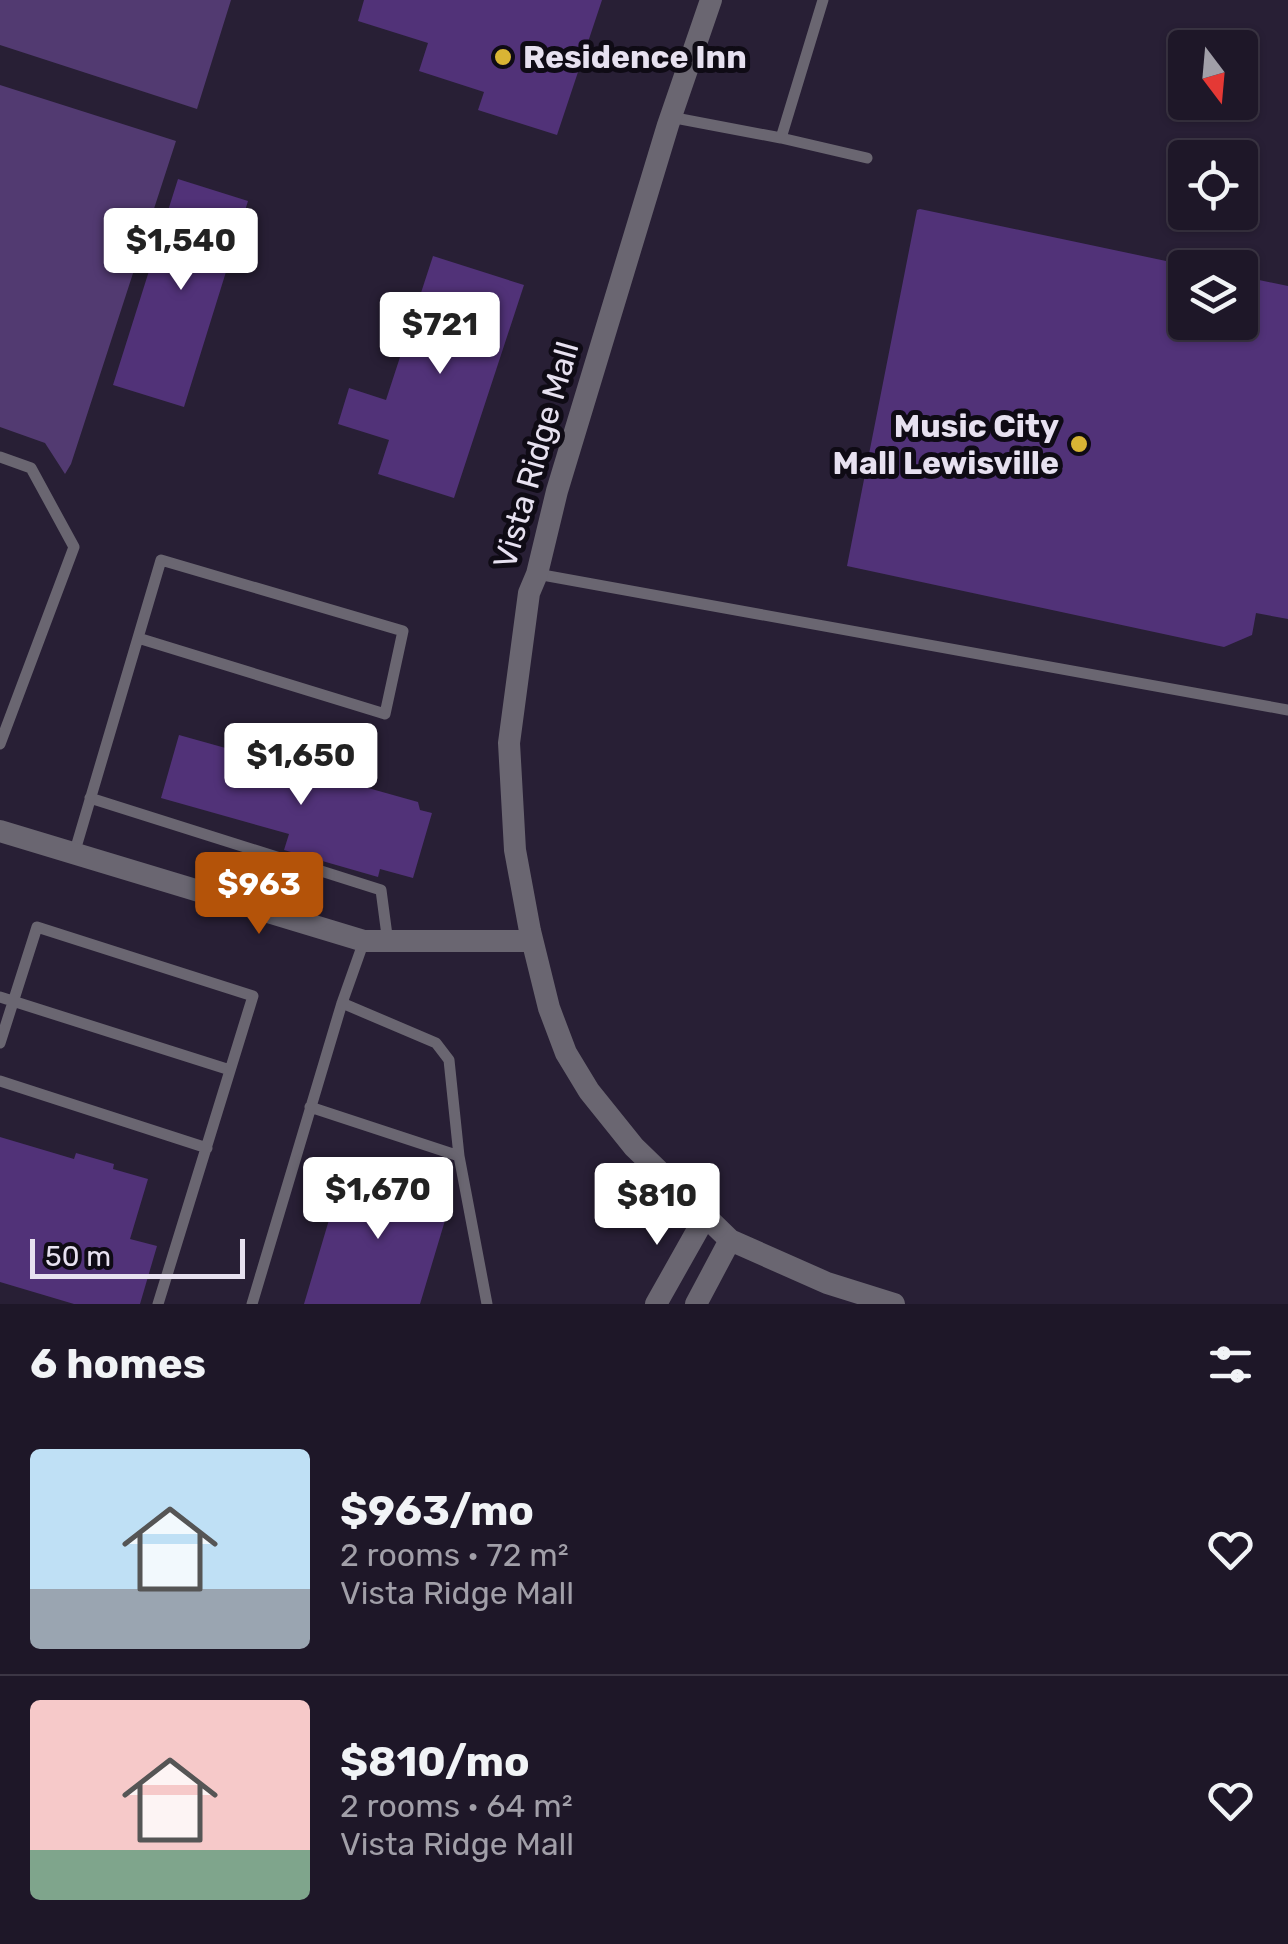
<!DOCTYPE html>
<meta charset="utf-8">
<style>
:root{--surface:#1e1728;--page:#2b2434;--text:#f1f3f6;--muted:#a19fa8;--line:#3c3645;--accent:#b45309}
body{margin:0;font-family:Rubik,sans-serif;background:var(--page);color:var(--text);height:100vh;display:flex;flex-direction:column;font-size:38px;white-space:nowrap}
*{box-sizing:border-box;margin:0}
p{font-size:32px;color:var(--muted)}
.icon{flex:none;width:55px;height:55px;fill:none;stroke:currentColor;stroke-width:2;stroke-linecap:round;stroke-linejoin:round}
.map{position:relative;height:1304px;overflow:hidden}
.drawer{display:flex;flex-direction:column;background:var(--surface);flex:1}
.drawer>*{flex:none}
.needle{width:65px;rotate:164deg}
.buttons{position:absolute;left:1168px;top:30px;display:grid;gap:20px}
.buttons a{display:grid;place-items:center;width:90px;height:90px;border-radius:10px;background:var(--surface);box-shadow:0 2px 8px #0004,0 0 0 2px var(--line);font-size:50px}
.scale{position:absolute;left:30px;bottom:25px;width:215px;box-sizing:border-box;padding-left:10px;border:5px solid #e7e1f0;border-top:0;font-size:28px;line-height:35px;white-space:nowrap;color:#e7e1f0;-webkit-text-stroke:8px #0f0b15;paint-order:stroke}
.price{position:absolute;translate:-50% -85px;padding:0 22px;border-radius:10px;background:#fff;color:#222;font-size:32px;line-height:65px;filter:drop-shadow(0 2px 5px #0008)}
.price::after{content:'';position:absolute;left:50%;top:60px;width:30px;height:22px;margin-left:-15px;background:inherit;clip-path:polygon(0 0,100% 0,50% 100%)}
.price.on{background:var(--accent);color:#fff}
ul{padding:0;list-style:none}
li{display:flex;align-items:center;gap:30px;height:250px;padding:0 30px}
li+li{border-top:2px solid var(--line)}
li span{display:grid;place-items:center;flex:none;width:280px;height:200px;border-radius:10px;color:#555}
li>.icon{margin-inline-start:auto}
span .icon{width:120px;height:120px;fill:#fffc;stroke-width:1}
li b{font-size:42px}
h2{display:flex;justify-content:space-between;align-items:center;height:120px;padding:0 30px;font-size:42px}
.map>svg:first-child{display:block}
.green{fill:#523a71}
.building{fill:#513278}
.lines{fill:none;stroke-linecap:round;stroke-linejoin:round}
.lane{stroke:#6a6671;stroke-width:11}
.street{stroke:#6a6671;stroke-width:22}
.poi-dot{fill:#d9b434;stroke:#0f0b15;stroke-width:4}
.labels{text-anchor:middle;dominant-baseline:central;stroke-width:10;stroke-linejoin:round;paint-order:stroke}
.poi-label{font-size:32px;font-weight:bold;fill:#e7e1f0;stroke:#0f0b15;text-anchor:start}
.street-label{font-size:32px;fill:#e7e1f0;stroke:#0f0b15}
</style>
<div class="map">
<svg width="1288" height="1304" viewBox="0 0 1288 1304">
<rect width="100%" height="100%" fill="#281f35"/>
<path class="green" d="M0 0H231L197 109 0 45Z
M0 85 176 141 71 464 65 474 45 443 0 427Z"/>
<path class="building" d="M364 0H602L557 135 478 110 484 92 419 71 428 43 358 21Z
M178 179 248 201 184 407 113 385Z
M920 209 1185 265V322H1240V276L1288 286V619L1256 613 1252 635 1224 647 847 566 917 210Z
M433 256 524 285 454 498 378 474 389 440 338 424 349 388 386 400Z
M179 735 418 802 420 810 432 813 413 878 380 869 378 877 284 850 289 834 161 798Z
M0 1137 74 1159 76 1153 114 1164 113 1169 148 1179 130 1239 157 1246 140 1304H74L0 1282Z
M345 1166 452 1197 420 1304H304Z"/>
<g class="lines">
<path class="lane" d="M670 117 781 138 867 158
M781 138 823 0
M0 457 31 468 74 547 0 744
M537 574 1288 710
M90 798 381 890 388 943
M74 854C103 756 132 658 161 560L403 631 385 714 138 638
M0 997 230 1070
M342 1003 436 1043 449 1060 459 1156
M0 1043 37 927 253 996 158 1304
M0 1081 207 1148
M310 1107 459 1156 487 1304
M252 1304 342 1003 364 941"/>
<path class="street" d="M711 0 668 125 557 491 537 574 529 593 509 743 515 850 530 931 549 1008 566 1053 589 1091 634 1147 730 1240 827 1283 894 1304
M0 831 364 941H532
M656 1304 705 1217
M696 1304 730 1240"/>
</g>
<g class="poi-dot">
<circle cx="503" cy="57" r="10"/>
<circle cx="1079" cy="444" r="10"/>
</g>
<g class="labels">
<g class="poi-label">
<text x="523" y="57">Residence Inn</text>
<text x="1059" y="426" text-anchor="end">Music City<tspan x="1059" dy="37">Mall Lewisville</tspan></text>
</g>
<g class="street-label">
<text transform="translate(536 455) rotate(-74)">Vista Ridge Mall</text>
</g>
</g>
</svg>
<div class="buttons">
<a><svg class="needle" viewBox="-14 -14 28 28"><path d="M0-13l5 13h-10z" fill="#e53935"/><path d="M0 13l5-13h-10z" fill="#a19fa8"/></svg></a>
<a><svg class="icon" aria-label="locate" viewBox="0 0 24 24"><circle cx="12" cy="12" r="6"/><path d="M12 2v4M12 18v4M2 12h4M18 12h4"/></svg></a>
<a><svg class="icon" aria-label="layers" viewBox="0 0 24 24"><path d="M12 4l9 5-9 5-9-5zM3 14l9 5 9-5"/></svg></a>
</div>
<div class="scale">50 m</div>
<b class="price" style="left:181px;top:293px">$1,540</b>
<b class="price" style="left:440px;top:377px">$721</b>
<b class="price" style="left:301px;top:808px">$1,650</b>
<b class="price on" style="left:259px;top:937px">$963</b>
<b class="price" style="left:378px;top:1242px">$1,670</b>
<b class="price" style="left:657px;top:1248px">$810</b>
</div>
<section class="drawer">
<h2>6 homes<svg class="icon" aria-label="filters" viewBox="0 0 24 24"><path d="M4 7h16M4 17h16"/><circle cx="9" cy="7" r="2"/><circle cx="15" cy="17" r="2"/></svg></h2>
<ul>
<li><span style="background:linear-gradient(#bfe0f5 70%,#9aa5b1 0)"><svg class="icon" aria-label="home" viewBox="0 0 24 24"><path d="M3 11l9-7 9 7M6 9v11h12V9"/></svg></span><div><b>$963/mo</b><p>2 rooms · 72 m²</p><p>Vista Ridge Mall</p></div><svg class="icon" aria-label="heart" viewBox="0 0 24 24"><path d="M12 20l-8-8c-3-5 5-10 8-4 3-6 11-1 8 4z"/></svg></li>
<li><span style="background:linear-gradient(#f6c9c9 75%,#7fa58c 0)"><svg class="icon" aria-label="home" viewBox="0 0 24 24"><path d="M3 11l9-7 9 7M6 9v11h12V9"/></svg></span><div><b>$810/mo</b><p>2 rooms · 64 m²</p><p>Vista Ridge Mall</p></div><svg class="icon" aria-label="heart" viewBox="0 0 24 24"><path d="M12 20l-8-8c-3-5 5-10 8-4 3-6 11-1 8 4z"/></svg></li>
</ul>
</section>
